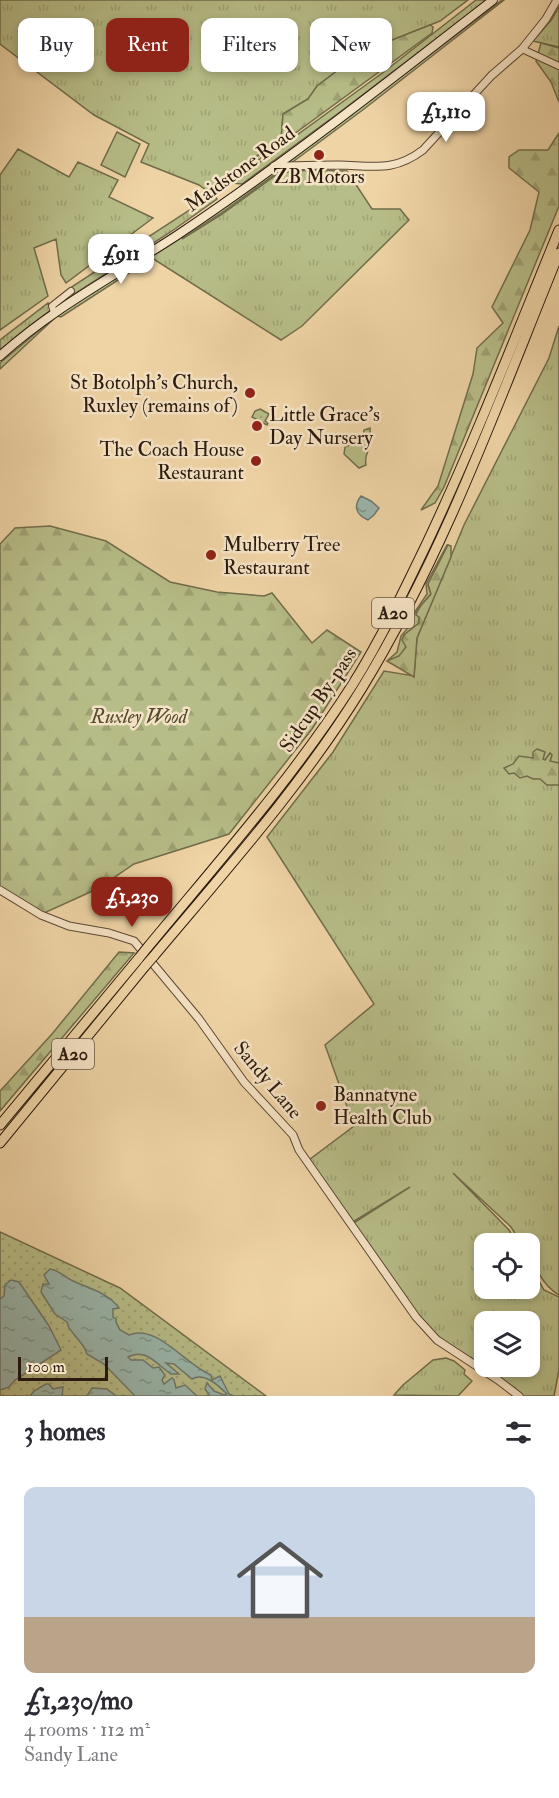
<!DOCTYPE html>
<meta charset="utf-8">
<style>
:root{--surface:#fff;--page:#f2f2f3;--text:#2b2b33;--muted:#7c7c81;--accent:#8f2418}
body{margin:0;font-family:"IM FELL Double Pica",serif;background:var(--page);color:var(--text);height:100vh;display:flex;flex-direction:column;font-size:22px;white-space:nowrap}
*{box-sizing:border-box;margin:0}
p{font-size:20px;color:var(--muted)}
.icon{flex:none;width:33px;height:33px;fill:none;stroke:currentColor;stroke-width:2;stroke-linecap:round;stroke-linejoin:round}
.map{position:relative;height:1396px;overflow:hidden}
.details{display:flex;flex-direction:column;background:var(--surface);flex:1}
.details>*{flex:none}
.guide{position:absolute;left:18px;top:18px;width:524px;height:54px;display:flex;gap:12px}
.fabs{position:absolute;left:474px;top:1233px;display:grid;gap:12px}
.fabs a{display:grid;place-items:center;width:66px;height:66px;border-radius:12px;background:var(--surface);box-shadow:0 3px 9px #0003;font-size:30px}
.scale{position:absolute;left:18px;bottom:15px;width:90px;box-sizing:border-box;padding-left:6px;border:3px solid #2b1a0e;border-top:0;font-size:16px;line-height:21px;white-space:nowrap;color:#2b1a0e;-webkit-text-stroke:4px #f5e3c5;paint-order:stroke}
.price{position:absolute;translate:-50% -51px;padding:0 14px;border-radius:12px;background:#fff;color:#222;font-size:20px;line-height:39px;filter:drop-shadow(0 2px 3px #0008)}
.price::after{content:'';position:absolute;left:50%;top:36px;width:18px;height:14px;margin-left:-9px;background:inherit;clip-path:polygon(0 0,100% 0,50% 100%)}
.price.current{background:var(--accent);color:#fff}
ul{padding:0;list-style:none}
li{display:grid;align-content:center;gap:12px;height:318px;padding:0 24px}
li span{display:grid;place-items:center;height:186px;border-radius:12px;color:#555}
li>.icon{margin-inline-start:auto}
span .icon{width:108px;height:108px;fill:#fffc;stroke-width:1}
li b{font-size:26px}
h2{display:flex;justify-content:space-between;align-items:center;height:72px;padding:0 24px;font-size:26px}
.tag{padding:0 21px;border-radius:12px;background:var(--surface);box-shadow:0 3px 9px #0003;font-size:21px;line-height:54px}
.tag.current{background:var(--accent);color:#fff}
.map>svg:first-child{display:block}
.grass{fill:url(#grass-tufts);stroke:#716c4b;stroke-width:1.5;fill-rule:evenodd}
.forest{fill:url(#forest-firs);stroke:#716c4b;stroke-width:1.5}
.park{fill:url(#park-dots);stroke:#716c4b;stroke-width:1.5}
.pitch{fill:#b7bd88;stroke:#716c4b;stroke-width:1.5}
.water{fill:url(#water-ripples);stroke:#6e786d;stroke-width:1.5}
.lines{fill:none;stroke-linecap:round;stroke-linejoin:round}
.minor-casing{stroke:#5c4834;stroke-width:8}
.tertiary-casing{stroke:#5c4834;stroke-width:9}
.secondary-casing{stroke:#2b1a0e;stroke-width:10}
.trunk-casing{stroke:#2b1a0e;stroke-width:11}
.minor{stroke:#f5e3c5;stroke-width:6}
.tertiary{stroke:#f5e3c5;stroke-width:7}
.secondary{stroke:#f5e3c5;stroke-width:8}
.trunk{stroke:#efd4a6;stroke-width:9}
.trunk-bridge-casing{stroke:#2b1a0e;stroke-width:11;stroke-linecap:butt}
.trunk-bridge{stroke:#efd4a6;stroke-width:9}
.poi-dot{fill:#8f2418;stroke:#f5e3c5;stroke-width:2}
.labels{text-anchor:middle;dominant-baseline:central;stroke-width:5;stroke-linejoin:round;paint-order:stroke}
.shield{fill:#f5e3c5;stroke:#685645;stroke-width:1.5}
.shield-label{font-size:18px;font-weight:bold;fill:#2b1a0e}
.street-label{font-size:20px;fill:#2b1a0e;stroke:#f5e3c5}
.poi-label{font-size:20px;fill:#2b1a0e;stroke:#f5e3c5;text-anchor:start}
.park-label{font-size:20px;font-style:italic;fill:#554b33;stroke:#f5e3c5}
</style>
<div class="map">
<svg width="559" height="1396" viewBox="0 0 559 1396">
<defs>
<pattern id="grass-tufts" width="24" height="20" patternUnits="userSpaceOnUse" patternTransform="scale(1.5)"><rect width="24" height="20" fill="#b7bd88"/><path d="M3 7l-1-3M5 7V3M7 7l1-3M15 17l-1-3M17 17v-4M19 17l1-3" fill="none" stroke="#9ea274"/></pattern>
<pattern id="forest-firs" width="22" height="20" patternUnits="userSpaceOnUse" patternTransform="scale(1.5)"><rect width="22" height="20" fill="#b7bd88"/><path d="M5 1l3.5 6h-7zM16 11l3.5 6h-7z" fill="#9ea274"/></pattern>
<pattern id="park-dots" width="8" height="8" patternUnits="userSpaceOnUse" patternTransform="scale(1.5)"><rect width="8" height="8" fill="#b7bd88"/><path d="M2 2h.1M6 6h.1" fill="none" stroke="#9ea274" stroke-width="1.8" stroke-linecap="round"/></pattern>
<pattern id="water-ripples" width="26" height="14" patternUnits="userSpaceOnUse" patternTransform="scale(1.5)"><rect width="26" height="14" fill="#9ab7ad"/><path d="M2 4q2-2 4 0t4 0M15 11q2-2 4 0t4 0" fill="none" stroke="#7e948b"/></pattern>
</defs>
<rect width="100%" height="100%" fill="#efd4a6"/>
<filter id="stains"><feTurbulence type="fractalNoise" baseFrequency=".00333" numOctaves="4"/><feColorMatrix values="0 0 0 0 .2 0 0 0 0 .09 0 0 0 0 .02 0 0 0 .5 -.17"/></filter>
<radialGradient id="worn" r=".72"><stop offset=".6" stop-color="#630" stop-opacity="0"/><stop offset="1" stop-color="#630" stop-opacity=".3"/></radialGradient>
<path class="grass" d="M0 0H468L440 21 362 52 317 86 308 99 283 114 281 140 206 190 199 185 141 162 149 144 94 115 0 44Z
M476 0H487L340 112 242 184 231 183 385 71Z
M502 0H504L364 109 290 164 287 163Z
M559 7V47L533 41 552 19Z
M18 149 69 177 78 162 118 180 109 197 153 218 66 283 61 275 56 239 34 248 48 296 0 330V175Z
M309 170 347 171 372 209H400L409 220 302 326 281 340 152 258 61 317 57 316 0 369V363L55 317 272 172H278L220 214 182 239 221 215 279 173Z
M214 194 217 199 172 231 73 295 70 288Z
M48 303 51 310 0 350V340Z
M559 326V1295C543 1286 530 1262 530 1244L521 1243 511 1227 453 1173 509 1230 517 1243 484 1244V1288H530V1265L544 1290 559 1297V1370L554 1396H521L437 1339 416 1316 352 1224 410 1187 351 1223 309 1160 354 1126 325 1045 374 1004 267 837 333 752 384 671 414 676 417 638 464 525 549 358ZM484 1322H530V1366H484Z
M447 545H448L428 585 431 594 417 610 416 614 419 617V624L404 635 406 647 400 656 387 661 397 652 401 636 412 623 410 619 427 594 426 584Z
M446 1358 454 1361 465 1370 464 1374 472 1381 458 1396 394 1395 403 1385 433 1360Z"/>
<path class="forest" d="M430 25 433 27 432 33 234 178 229 175 281 140 283 114 308 99 317 86 362 52Z
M541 43 559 48V102L551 82 536 61Z
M559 133V206L444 487 435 503 421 510 438 486 473 374 477 348 503 323 492 307 530 230 539 192 509 168V157L519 150H548Z
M370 428C370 433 371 439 370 445 368 453 364 456 366 465L359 468 344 454 345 447C357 441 362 446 364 430Z
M50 526 106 541 170 582 217 592 264 596 272 593 312 643 327 630 361 652 312 729 229 834 134 864 97 889 42 914 0 889V544L15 528Z
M448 545 451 546V557L417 638 414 677 387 661 399 656 406 647 402 640 404 635 419 623V617L416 615C419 605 426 601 431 594L428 584Z
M537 749 545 752 543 759 545 760 550 753 552 755 550 761 559 763V785H547L540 779H533L527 776 520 778 514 773 509 774 504 768 513 764 519 756 533 758V752Z
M119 952 134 953 0 1111V1091L52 1034Z"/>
<path class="park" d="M260 409 269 414 265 421 268 423 267 425 252 417 255 411Z
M0 1232 120 1288 266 1396H0Z"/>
<path class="pitch" d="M117 132 140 144 125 177 101 165Z"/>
<path class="water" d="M361 496 371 501 379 508 374 515 368 520C356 515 353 506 361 496Z
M50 1269C58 1270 64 1276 71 1280 87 1288 108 1292 119 1308L113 1309V1317L116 1319V1322L120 1330 129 1335C156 1323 186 1365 211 1375L212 1380 220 1376 229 1394 234 1396H210L205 1389 207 1383 214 1391 224 1395 227 1394C218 1385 204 1372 192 1379L174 1364 166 1363 179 1374H171C158 1366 146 1347 128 1357L131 1360H143L153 1368 159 1367 165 1375 162 1380 164 1384 172 1378 174 1380 176 1388 185 1385 197 1396H135L104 1364 87 1354 84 1347 69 1328 67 1322 55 1314 41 1292 43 1284H49L44 1275Z
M11 1280 19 1282 49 1326 61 1350 15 1380 9 1387 0 1390V1299L4 1296 5 1285Z
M46 1384H49L53 1389 63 1387 62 1396H30L34 1391Z
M92 1388 107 1389 116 1396H87Z"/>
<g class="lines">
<g class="minor-casing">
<path id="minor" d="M522 49 559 66
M54 313 52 306 71 291"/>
</g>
<g class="tertiary-casing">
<path id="tertiary" d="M274 166C296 166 318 165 339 165 374 166 394 172 423 150L491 76 522 49 546 19 557 0
M0 890 41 915 69 926 109 933 134 941 199 1019 244 1082 293 1135 299 1150 416 1317 437 1340 498 1380 519 1396"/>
</g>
<g class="secondary-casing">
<path id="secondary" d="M0 356C53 308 116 275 176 236 285 163 389 81 493 0"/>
</g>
<g class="trunk-casing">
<path id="trunk" d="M147 948C218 862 293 778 353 684 381 639 404 591 427 543 475 441 516 335 559 230
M153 957C226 870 303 784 362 688 445 552 499 400 559 253
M0 1125 139 958
M0 1143 146 965"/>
</g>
<use href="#minor" class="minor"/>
<use href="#tertiary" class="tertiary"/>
<use href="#secondary" class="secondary"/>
<use href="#trunk" class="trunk"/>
<g class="trunk-bridge-casing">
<path id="trunk-bridge" d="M139 958 147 948
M146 965 153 957"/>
</g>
<use href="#trunk-bridge" class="trunk-bridge"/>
</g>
<g class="poi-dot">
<circle cx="319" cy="155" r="6"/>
<circle cx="250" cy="393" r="6"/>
<circle cx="257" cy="426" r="6"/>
<circle cx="256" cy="461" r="6"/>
<circle cx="211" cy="555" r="6"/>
<circle cx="321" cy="1106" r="6"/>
</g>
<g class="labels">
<g class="shield">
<rect x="372" y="598" width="42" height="30" rx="4.5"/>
<rect x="52" y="1039" width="42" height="30" rx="4.5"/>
</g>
<g class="shield-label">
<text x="393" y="613">A20</text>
<text x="73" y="1054">A20</text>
</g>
<g class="street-label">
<text transform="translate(240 169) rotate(-36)">Maidstone Road</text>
<text transform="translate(318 700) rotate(-56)">Sidcup By-pass</text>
<text transform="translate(268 1080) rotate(50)">Sandy Lane</text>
</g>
<g class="poi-label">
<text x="319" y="176" text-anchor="middle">ZB Motors</text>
<text x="238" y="382" text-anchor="end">St Botolph's Church,<tspan x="238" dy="23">Ruxley (remains of)</tspan></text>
<text x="269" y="414">Little Grace's<tspan x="269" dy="23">Day Nursery</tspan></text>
<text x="244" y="449" text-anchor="end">The Coach House<tspan x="244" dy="23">Restaurant</tspan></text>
<text x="223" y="544">Mulberry Tree<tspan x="223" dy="23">Restaurant</tspan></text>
<text x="333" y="1094">Bannatyne<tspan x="333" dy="23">Health Club</tspan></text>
</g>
<g class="park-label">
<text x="139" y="716">Ruxley Wood</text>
</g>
</g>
<rect width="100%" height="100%" filter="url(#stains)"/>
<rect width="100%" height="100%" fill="url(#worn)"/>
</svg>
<div class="fabs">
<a><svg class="icon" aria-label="locate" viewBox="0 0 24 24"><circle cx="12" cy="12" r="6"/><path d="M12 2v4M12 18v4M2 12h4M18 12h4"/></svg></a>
<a><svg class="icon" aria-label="layers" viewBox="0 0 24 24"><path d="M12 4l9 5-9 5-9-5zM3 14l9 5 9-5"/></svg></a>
</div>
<div class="scale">100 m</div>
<b class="price" style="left:446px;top:143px">£1,110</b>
<b class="price" style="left:121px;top:285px">£911</b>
<b class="price current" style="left:132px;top:928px">£1,230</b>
<div class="guide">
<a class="tag">Buy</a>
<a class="tag current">Rent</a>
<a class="tag">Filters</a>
<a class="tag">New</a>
</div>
</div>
<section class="details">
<h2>3 homes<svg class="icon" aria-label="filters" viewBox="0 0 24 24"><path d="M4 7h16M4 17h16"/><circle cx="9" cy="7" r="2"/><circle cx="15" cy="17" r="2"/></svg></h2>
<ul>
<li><span style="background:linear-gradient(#c9d6e8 70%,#b9a48a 0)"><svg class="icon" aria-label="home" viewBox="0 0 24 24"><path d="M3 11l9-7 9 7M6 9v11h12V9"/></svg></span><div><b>£1,230/mo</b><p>4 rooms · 112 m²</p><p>Sandy Lane</p></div></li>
</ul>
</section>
